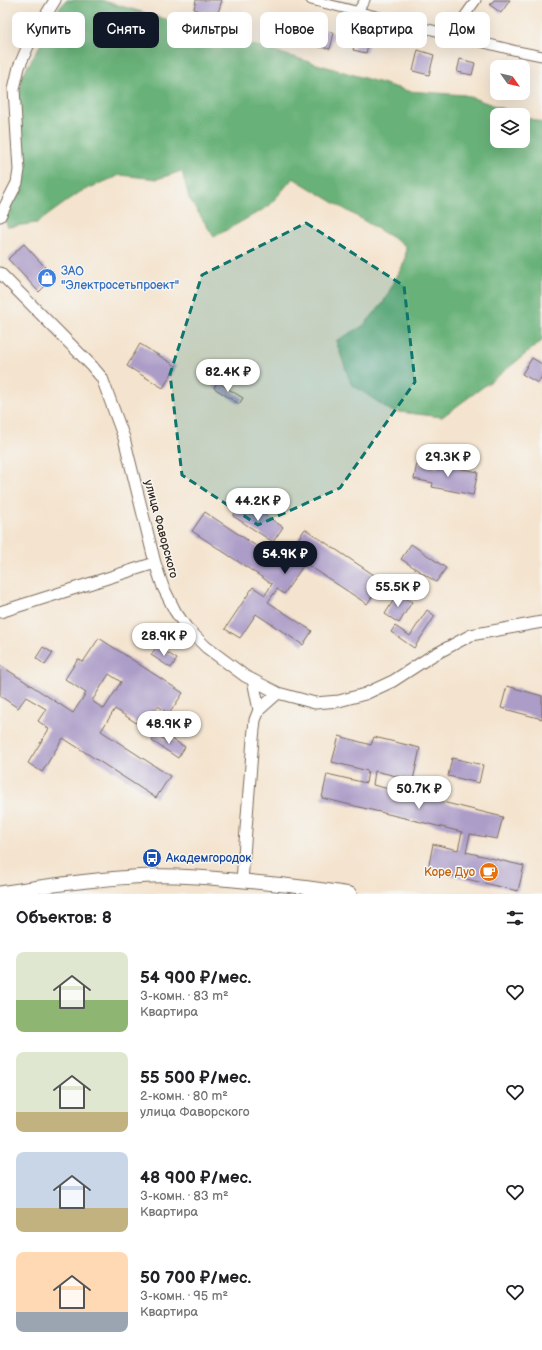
<!DOCTYPE html>
<html lang="ru">
<meta charset="utf-8">
<style>
:root{--surface:#fff;--page:#f6f6f6;--text:#202124;--muted:#757577;--accent:#111827}
body{margin:0;font-family:"Balsamiq Sans",sans-serif;background:var(--page);color:var(--text);height:100vh;display:flex;flex-direction:column;font-size:15px;white-space:nowrap}
*{box-sizing:border-box;margin:0}
p{font-size:13px;color:var(--muted)}
.icon{flex:none;width:22px;height:22px;fill:none;stroke:currentColor;stroke-width:2;stroke-linecap:round;stroke-linejoin:round}
.map{position:relative;height:894px;overflow:hidden}
.side{display:flex;flex-direction:column;background:var(--surface);flex:1}
.side>*{flex:none}
.banner{position:absolute;left:12px;top:12px;width:518px;height:36px;display:flex;gap:8px}
.needle{width:26px;rotate:124deg}
.tools{position:absolute;left:490px;top:60px;display:grid;gap:8px}
.tools a{display:grid;place-items:center;width:40px;height:40px;border-radius:8px;background:var(--surface);box-shadow:0 4px 16px #0002;font-size:20px}
.price{position:absolute;translate:-50% -34px;padding:0 9px;border-radius:14px;background:#fff;color:#222;font-size:13px;line-height:26px;filter:drop-shadow(0 1px 2px #0008)}
.price::after{content:'';position:absolute;left:50%;top:24px;width:12px;height:9px;margin-left:-6px;background:inherit;clip-path:polygon(0 0,100% 0,50% 100%)}
.price.current{background:var(--accent);color:#fff}
ul{padding:0;list-style:none}
li{display:flex;align-items:center;gap:12px;height:100px;padding:0 16px}
li span{display:grid;place-items:center;flex:none;width:112px;height:80px;border-radius:8px;color:#555}
li>.icon{margin-inline-start:auto}
span .icon{width:48px;height:48px;fill:#fffc;stroke-width:1}
li b{font-size:17px}
h2{display:flex;justify-content:space-between;align-items:center;height:48px;padding:0 16px;font-size:17px}
.chip{padding:0 14px;border-radius:8px;background:var(--surface);box-shadow:0 4px 16px #0002;font-size:14px;line-height:36px}
.chip.current{background:var(--accent);color:#fff}
.map>svg:first-child{display:block}
.forest{fill:#68b178;stroke:#526e4b}
.building{fill:#ac9cc8;fill-rule:evenodd}
.lines{fill:none;stroke-linecap:round;stroke-linejoin:round}
.minor-casing{stroke:#7c6b5c;stroke-width:11}
.tertiary-casing{stroke:#7c6b5c;stroke-width:13}
.secondary-casing{stroke:#7c6b5c;stroke-width:15}
.minor{stroke:#fff;stroke-width:9}
.tertiary{stroke:#fff;stroke-width:11}
.secondary{stroke:#fff;stroke-width:13}
.marked{fill:#0f766e;fill-opacity:0.2;stroke:#0f766e;stroke-width:3;stroke-dasharray:8 5;stroke-linejoin:round}
.labels{text-anchor:middle;dominant-baseline:central;stroke-width:3;stroke-linejoin:round;paint-order:stroke}
.shop-label{font-size:12px;fill:#366cbe;stroke:#f6f6f2;text-anchor:start}
.street-label{font-size:12px;fill:#3b2a1e;stroke:#f6f6f2}
.transit-label{font-size:12px;fill:#164399;stroke:#f6f6f2;text-anchor:start}
.food-label{font-size:12px;fill:#c56008;stroke:#f6f6f2;text-anchor:end}
</style>
<div class="map">
<svg width="542" height="894" viewBox="0 0 542 894">
<rect width="100%" height="100%" fill="#f6f6f2"/>
<filter id="ink" filterUnits="userSpaceOnUse"><feTurbulence type="fractalNoise" baseFrequency=".025" numOctaves="2"/><feDisplacementMap in="SourceGraphic" scale="8" xChannelSelector="R" yChannelSelector="G"/><feConvolveMatrix kernelMatrix="1 2 1 2 8 2 1 2 1" color-interpolation-filters="sRGB"/></filter>
<filter id="wash" filterUnits="userSpaceOnUse"><feTurbulence type="fractalNoise" baseFrequency=".012" numOctaves="4" result="noise"/><feDisplacementMap in="SourceGraphic" scale="16" xChannelSelector="R" yChannelSelector="G"/><feGaussianBlur stdDeviation="0.9" result="paint"/><feColorMatrix in="noise" values="0 0 0 0 0 0 0 0 0 0 0 0 0 0 0 0 0 1.4 0 .05"/><feComposite in="paint" operator="in"/></filter>
<g filter="url(#wash)">
<rect width="100%" height="100%" fill="#f4e4cf"/>
<path class="forest" d="M67 0H101L408 91 465 95 520 115H497V141H523V116L542 123V341L498 376 442 417 391 411 351 384 336 341 363 326 383 303 405 261 406 246 293 178 269 206 214 237 189 198 182 171 157 179 120 175 80 192 37 223 8 227 1 212 25 171 18 109 21 78 46 35 52 16Z"/>
<g id="blocks">
<path class="building" d="M196 0H222L217 16 194 9Z
M494 0H510L501 13 490 5Z
M320 29 334 33 330 49 316 46Z
M357 35 370 38 366 53 353 50Z
M418 50 434 55 429 75 413 71Z
M460 59 475 63 472 75 457 72Z
M24 244 54 277 39 292 8 259Z
M140 344 176 366 163 388 127 366Z
M532 358 542 364V376L538 383 522 374Z
M217 382 243 398 239 404 214 388Z
M417 463 438 468V464L478 472 473 495 432 487 433 483 414 479Z
M243 501 283 527 273 542 233 516Z
M205 512 285 565 292 554 289 552 305 529 383 581 367 604 305 563 284 594 277 589 268 602 312 631 303 645 256 614 240 638 225 629 253 587 265 595 272 584 192 531Z
M411 544 446 568 436 582 401 559Z
M398 593 412 602 399 623 385 614Z
M427 610 435 616 414 648 391 632 395 626 410 636Z
M99 638 183 693 169 714 158 706 144 728 115 709 101 731 170 776 156 798 63 738 42 772 28 763 49 729 38 721 46 709 26 697 18 708 0 696V665L73 713 86 693 65 679 78 659 83 662ZM109 674 121 682 104 709 92 701Z
M157 646 177 659 171 668 151 655Z
M43 647 53 653 45 665 36 658Z
M507 686 542 696V719L501 708Z
M156 734 165 740 167 736 185 747 178 758 152 741Z
M339 736 371 745 374 737 420 748 413 780 375 771 373 785 503 817 497 839 470 834 466 852 524 866 518 891 428 870 433 844 458 850 462 832 322 798 327 774 366 783 368 771 332 762Z
M452 758 483 765 479 783 448 776Z"/>
</g>
</g>
<g filter="url(#ink)">
<use href="#blocks" fill-opacity="0" stroke="#7c6b5c" stroke-width="1"/>
<g class="lines">
<g class="minor-casing">
<path id="minor" d="M311 0 517 51 542 56
M357 12 365 0
M451 35 476 0"/>
</g>
<g class="tertiary-casing">
<path id="tertiary" d="M0 216 17 183 19 170 14 89 19 67 28 46 38 28 55 0
M0 273 91 365 102 378 124 438 155 563 163 587 175 611 186 627 206 647 245 676 278 693 315 703 339 701 365 694 393 681 430 657 471 635 542 622
M0 612 155 563
M259 710 278 693
M242 881 253 739 255 720 259 710 253 680"/>
</g>
<g class="secondary-casing">
<path id="secondary" d="M0 893C50 885 100 878 151 876 182 875 213 878 244 881 280 884 315 888 350 894"/>
</g>
<use href="#minor" class="minor"/>
<use href="#tertiary" class="tertiary"/>
<use href="#secondary" class="secondary"/>
</g>
</g>
<path class="marked" d="M306 223 404 286 415 382 340 488 258 525 182 475 170 374 202 275Z"/>
<defs>
<g id="shop-disc" transform="scale(1)"><circle r="9.5" fill="#3f7fe0" stroke="#f6f6f2"/><path d="M-5-2.5h2.3a2.7 3.5 0 0 1 5.4 0H5L5.5 6h-11ZM-1.5-2.5h3a1.5 2.3 0 0 0-3 0Z" fill="#fff"/></g>
<g id="bus-disc" transform="scale(1)"><circle r="9.5" fill="#1a4fb4" stroke="#f6f6f2"/><path d="M-5-6H5V4H4V6H2V4H-2V6H-4V4H-5ZM-3.5-4V0h7V-4ZM-3.5 1.2v1.5H-2V1.2ZM2 1.2v1.5H3.5V1.2Z" fill="#fff"/></g>
<g id="cafe-disc" transform="scale(1)"><circle r="9.5" fill="#e8710a" stroke="#f6f6f2"/><path d="M-5.5-4.5H6V0H3Q3 3.5 0 3.5H-2.5Q-5.5 3.5-5.5 0ZM3-3.2v2h1.7v-2ZM-6 4.5H4V6H-6Z" fill="#fff"/></g>
</defs>
<g fill-rule="evenodd">
<use href="#shop-disc" x="47" y="278"/>
<use href="#bus-disc" x="152" y="858"/>
<use href="#cafe-disc" x="489" y="872"/>
</g>
<g class="labels">
<g class="shop-label">
<text x="61" y="271">ЗАО<tspan x="61" dy="14">"Электросетьпроект"</tspan></text>
</g>
<g class="street-label">
<text transform="translate(161 529) rotate(75)">улица Фаворского</text>
</g>
<g class="transit-label">
<text x="166" y="858">Академгородок</text>
</g>
<g class="food-label">
<text x="475" y="872">Коре Дуо</text>
</g>
</g>
</svg>
<div class="tools">
<a><svg class="needle" viewBox="-14 -14 28 28"><path d="M0-13l5 13h-10z" fill="#e53935"/><path d="M0 13l5-13h-10z" fill="#757577"/></svg></a>
<a><svg class="icon" aria-label="layers" viewBox="0 0 24 24"><path d="M12 4l9 5-9 5-9-5zM3 14l9 5 9-5"/></svg></a>
</div>
<b class="price" style="left:228px;top:393px">82.4K ₽</b>
<b class="price" style="left:448px;top:478px">29.3K ₽</b>
<b class="price" style="left:258px;top:522px">44.2K ₽</b>
<b class="price current" style="left:285px;top:575px">54.9K ₽</b>
<b class="price" style="left:398px;top:608px">55.5K ₽</b>
<b class="price" style="left:164px;top:657px">28.9K ₽</b>
<b class="price" style="left:169px;top:745px">48.9K ₽</b>
<b class="price" style="left:419px;top:810px">50.7K ₽</b>
<div class="banner">
<a class="chip">Купить</a>
<a class="chip current">Снять</a>
<a class="chip">Фильтры</a>
<a class="chip">Новое</a>
<a class="chip">Квартира</a>
<a class="chip">Дом</a>
</div>
</div>
<section class="side">
<h2>Объектов: 8<svg class="icon" aria-label="filters" viewBox="0 0 24 24"><path d="M4 7h16M4 17h16"/><circle cx="9" cy="7" r="2"/><circle cx="15" cy="17" r="2"/></svg></h2>
<ul>
<li><span style="background:linear-gradient(#dfe7d0 60%,#8fb573 0)"><svg class="icon" aria-label="home" viewBox="0 0 24 24"><path d="M3 11l9-7 9 7M6 9v11h12V9"/></svg></span><div><b>54 900 ₽/мес.</b><p>3-комн. · 83 m²</p><p>Квартира</p></div><svg class="icon" aria-label="heart" viewBox="0 0 24 24"><path d="M12 20l-8-8c-3-5 5-10 8-4 3-6 11-1 8 4z"/></svg></li>
<li><span style="background:linear-gradient(#dfe7d0 75%,#c2b280 0)"><svg class="icon" aria-label="home" viewBox="0 0 24 24"><path d="M3 11l9-7 9 7M6 9v11h12V9"/></svg></span><div><b>55 500 ₽/мес.</b><p>2-комн. · 80 m²</p><p>улица Фаворского</p></div><svg class="icon" aria-label="heart" viewBox="0 0 24 24"><path d="M12 20l-8-8c-3-5 5-10 8-4 3-6 11-1 8 4z"/></svg></li>
<li><span style="background:linear-gradient(#c9d6e8 70%,#c2b280 0)"><svg class="icon" aria-label="home" viewBox="0 0 24 24"><path d="M3 11l9-7 9 7M6 9v11h12V9"/></svg></span><div><b>48 900 ₽/мес.</b><p>3-комн. · 83 m²</p><p>Квартира</p></div><svg class="icon" aria-label="heart" viewBox="0 0 24 24"><path d="M12 20l-8-8c-3-5 5-10 8-4 3-6 11-1 8 4z"/></svg></li>
<li><span style="background:linear-gradient(#ffd9b3 75%,#9aa5b1 0)"><svg class="icon" aria-label="home" viewBox="0 0 24 24"><path d="M3 11l9-7 9 7M6 9v11h12V9"/></svg></span><div><b>50 700 ₽/мес.</b><p>3-комн. · 95 m²</p><p>Квартира</p></div><svg class="icon" aria-label="heart" viewBox="0 0 24 24"><path d="M12 20l-8-8c-3-5 5-10 8-4 3-6 11-1 8 4z"/></svg></li>
</ul>
</section>
